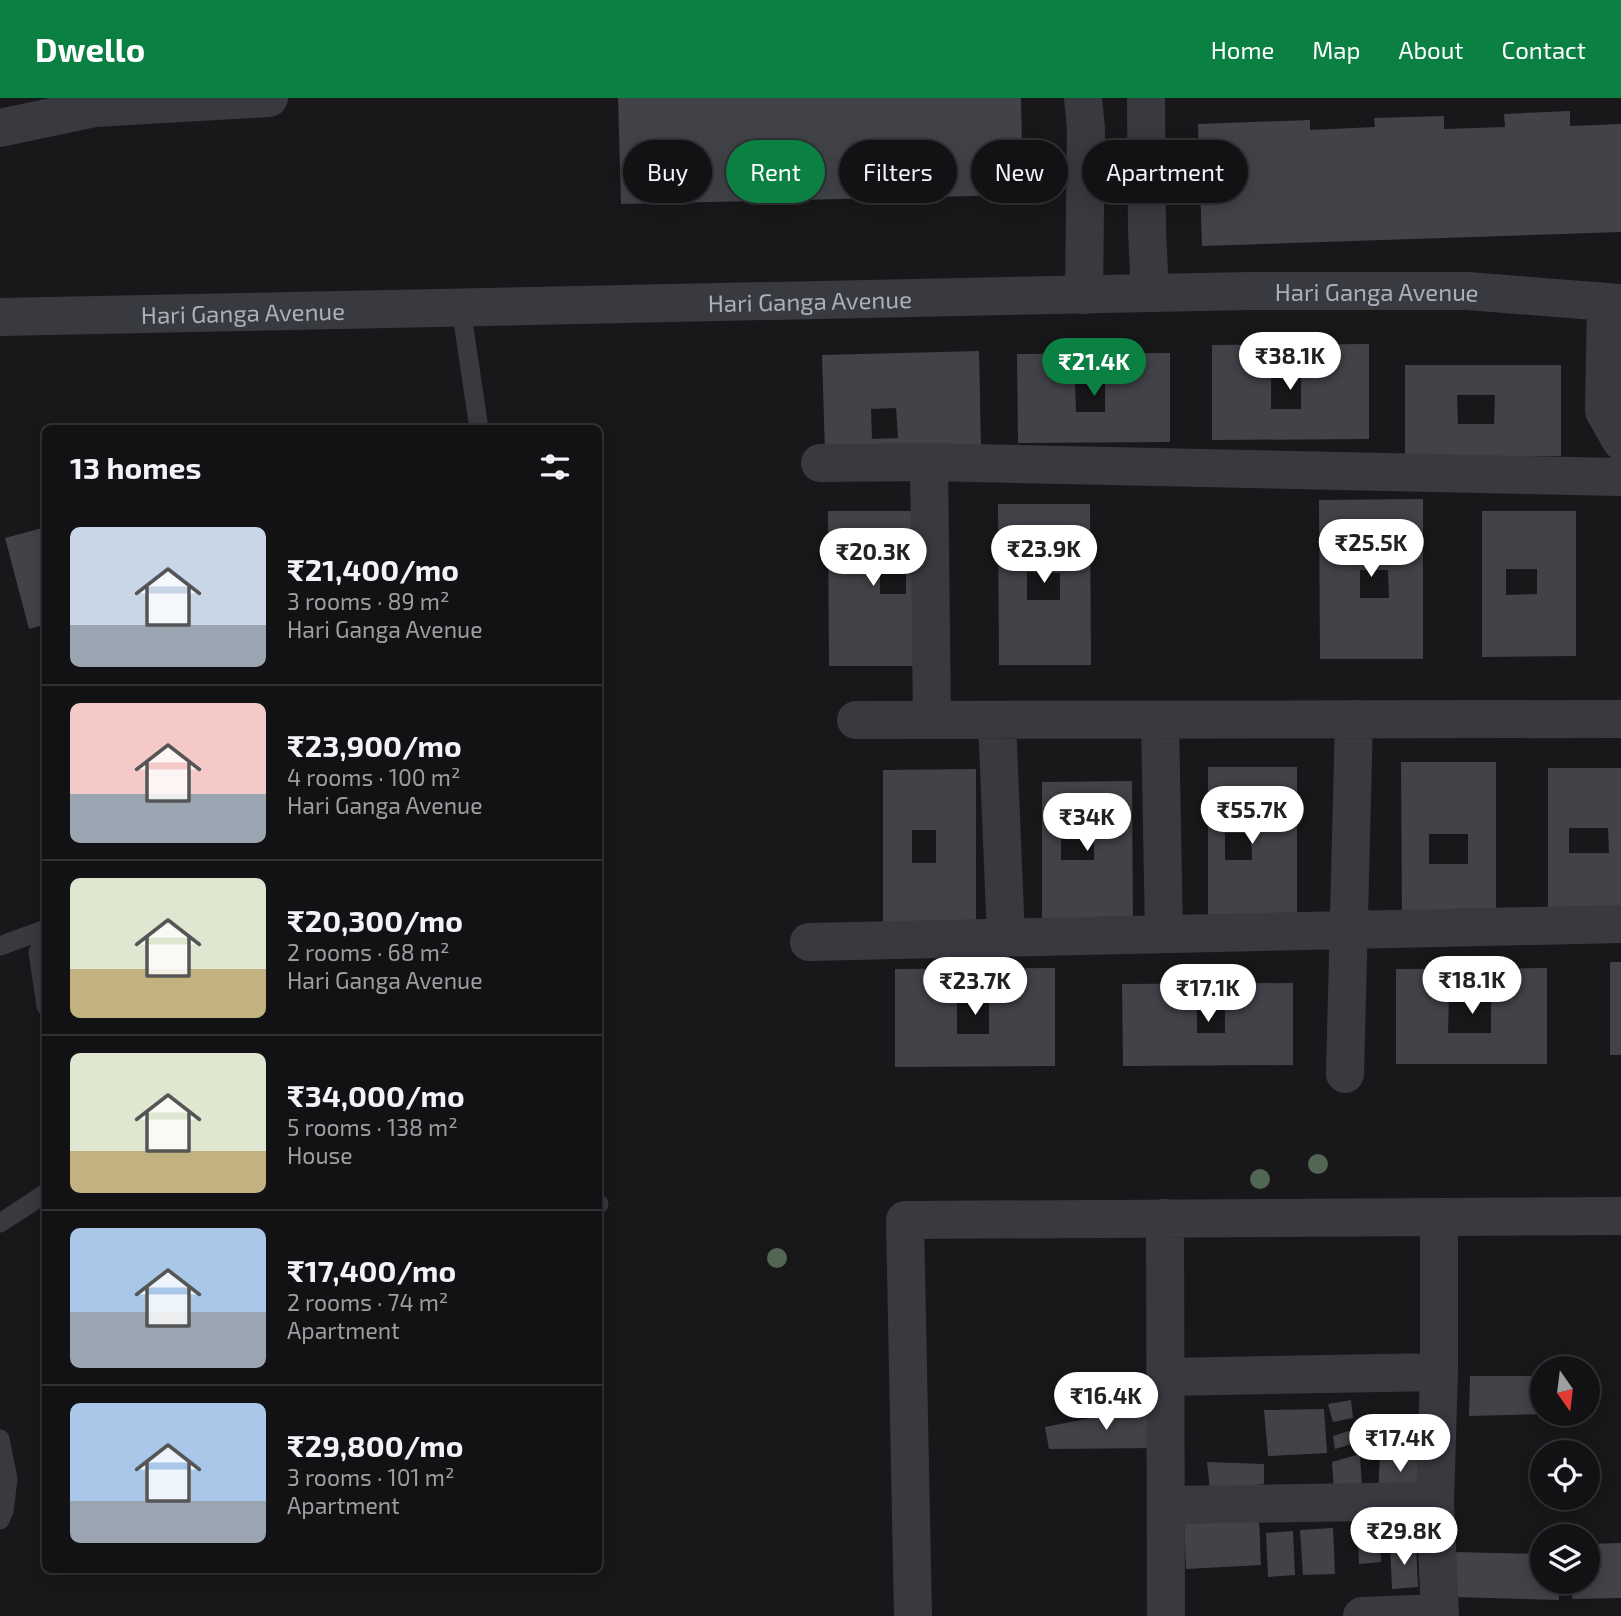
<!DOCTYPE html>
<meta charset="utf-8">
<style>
:root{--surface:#121214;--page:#1f2022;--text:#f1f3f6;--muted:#9c9ea0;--line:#313234;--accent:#0b8043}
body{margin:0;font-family:"Exo 2",sans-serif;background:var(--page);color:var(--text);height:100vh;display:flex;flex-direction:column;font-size:26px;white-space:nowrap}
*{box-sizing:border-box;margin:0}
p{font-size:23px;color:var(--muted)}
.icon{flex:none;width:38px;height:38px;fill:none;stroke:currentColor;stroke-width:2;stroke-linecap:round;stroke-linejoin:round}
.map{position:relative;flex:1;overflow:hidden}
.drawer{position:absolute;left:42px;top:327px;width:560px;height:1148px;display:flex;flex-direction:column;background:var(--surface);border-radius:10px;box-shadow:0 4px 18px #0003,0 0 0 2px var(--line)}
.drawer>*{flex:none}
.banner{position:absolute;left:623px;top:42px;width:665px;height:63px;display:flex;gap:14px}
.needle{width:46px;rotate:166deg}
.controls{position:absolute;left:1530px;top:1258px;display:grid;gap:14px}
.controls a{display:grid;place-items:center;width:70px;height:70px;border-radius:50%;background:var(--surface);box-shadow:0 4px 18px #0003,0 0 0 2px var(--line);font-size:35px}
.price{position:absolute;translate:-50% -60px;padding:0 16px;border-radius:24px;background:#fff;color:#222;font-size:23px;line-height:46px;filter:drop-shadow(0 2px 4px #0008)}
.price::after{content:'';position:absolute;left:50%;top:42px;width:21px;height:16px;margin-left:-10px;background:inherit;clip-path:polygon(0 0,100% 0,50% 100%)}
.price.active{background:var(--accent);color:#fff}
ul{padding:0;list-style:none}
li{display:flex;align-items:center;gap:21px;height:175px;padding:0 28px}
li+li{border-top:2px solid var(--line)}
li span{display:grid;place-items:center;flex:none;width:196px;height:140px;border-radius:10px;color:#555}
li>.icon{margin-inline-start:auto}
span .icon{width:84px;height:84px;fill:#fffc;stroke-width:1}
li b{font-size:30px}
h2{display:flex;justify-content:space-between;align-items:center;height:84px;padding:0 28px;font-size:30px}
.pill{padding:0 24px;border-radius:32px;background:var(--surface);box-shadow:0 4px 18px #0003,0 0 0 2px var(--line);font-size:24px;line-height:63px}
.pill.active{background:var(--accent);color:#fff}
header{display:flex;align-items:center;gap:42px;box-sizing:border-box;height:98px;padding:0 35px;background:var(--accent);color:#fff}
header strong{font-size:33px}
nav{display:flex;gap:38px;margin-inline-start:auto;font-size:24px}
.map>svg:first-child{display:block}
.building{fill:#424348;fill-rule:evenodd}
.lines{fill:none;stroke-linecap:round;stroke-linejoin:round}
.service{stroke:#393a40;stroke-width:19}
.minor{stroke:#393a40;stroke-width:38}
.tertiary{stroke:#393a40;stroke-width:38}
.tree{fill:#516753}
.labels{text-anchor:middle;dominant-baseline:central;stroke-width:6;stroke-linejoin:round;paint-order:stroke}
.street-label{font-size:24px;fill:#aaafbb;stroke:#131316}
</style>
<header>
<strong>Dwello</strong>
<nav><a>Home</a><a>Map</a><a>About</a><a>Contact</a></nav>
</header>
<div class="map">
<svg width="1621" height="1518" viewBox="0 0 1621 1518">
<rect width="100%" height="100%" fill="#18181b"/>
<path class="building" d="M618 0H1021L1023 97 621 106Z
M1570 13V28L1621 26V134L1202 148 1198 26 1310 22V32L1375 29 1374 20 1444 18V31L1505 29 1504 16Z
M1369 246V341L1212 342V247ZM1271 278H1301V311H1271Z
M979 253 981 349 825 354 822 257ZM896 310 898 340 872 341 871 311Z
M1170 255V344L1018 345 1017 256ZM1075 283H1105V314H1076Z
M1405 267H1561V358L1405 359ZM1457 297H1495L1494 326H1458Z
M1423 401V561H1320L1319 402ZM1360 472H1388L1389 500H1360Z
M998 406H1090L1091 567H999ZM1027 474 1060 475V502H1027Z
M828 413H918V568H829ZM906 470V496H880V471Z
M1482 413H1576V558L1482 559ZM1506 471H1537V496L1506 497Z
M46 429V526L29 531 5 440Z
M1401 664H1496V823L1402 824ZM1429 736H1468V766H1429Z
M1208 669H1297V826L1208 827ZM1225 735H1251L1252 762H1225Z
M1548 670H1621V817L1548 818ZM1569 730H1608L1609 755H1569Z
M976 671V834H883V672ZM912 732H936V765H912Z
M1132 683 1133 825 1042 826V684ZM1061 738H1094V762H1061Z
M1610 864H1621V957H1610Z
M1055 870V968L895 969V871ZM957 905H989V936H957Z
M1547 870V966H1396V871ZM1491 896V935H1448L1449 897Z
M1293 885V967L1123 968 1122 886ZM1197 903H1225V935H1197Z
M1470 1278H1542V1316L1469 1318Z
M1351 1302 1353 1320 1333 1324 1328 1306Z
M1151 1308 1156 1350 1049 1351 1045 1329Z
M1324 1311 1327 1355 1268 1358 1264 1312Z
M1352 1332 1356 1345 1335 1351 1333 1338Z
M1360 1356 1362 1390 1334 1394 1332 1364Z
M1380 1356H1422L1421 1395 1378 1397Z
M1207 1364 1264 1366V1386L1210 1392Z
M1259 1420 1261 1467 1186 1471 1184 1423Z
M1379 1424 1381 1464 1359 1466 1357 1426Z
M1333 1430 1335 1476 1303 1477 1300 1432Z
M1293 1433 1295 1477 1268 1479 1266 1435Z
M1621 1445V1500L1572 1501V1484H1587V1446Z
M1416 1447 1418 1489 1392 1491 1390 1448Z
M1455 1454 1542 1456V1484H1559V1502L1454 1499Z"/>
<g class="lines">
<path class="service" d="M461 210 479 331
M46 839 38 854 46 908
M0 848 46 831
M598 1105 599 1106
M0 1125 46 1095
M0 1341 8 1381 4 1413 0 1422"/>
<path class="minor" d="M1083 0 1086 31 1084 197
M1146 0 1147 133 1150 195
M0 30 95 10 269 0
M1606 204 1604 313 1621 343
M820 365 929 364
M932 621 929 364 1621 379
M856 622 1621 621
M997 622 1006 840
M1160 622 1164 836
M809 844 1621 826
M1345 976 1354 621
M1439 1119V1274L1435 1403 1440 1518
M1165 1120 1166 1518
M1165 1279 1439 1274
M1166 1407 1435 1403
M913 1518 905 1122 1621 1118
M1362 1518 1440 1515"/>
<path class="tertiary" id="s1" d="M0 219 1250 193H1467L1621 205"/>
</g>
<g class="tree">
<circle cx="1318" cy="1066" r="10"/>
<circle cx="1260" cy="1081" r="10"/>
<circle cx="777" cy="1160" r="10"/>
</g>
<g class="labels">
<g class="street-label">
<text stroke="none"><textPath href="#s1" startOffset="1377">Hari Ganga Avenue</textPath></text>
<text stroke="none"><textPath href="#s1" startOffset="810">Hari Ganga Avenue</textPath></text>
<text stroke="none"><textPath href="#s1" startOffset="243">Hari Ganga Avenue</textPath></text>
</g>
</g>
</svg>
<div class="controls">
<a><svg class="needle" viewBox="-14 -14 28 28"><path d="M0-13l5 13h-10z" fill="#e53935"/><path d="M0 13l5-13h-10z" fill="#9c9ea0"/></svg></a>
<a><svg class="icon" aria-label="locate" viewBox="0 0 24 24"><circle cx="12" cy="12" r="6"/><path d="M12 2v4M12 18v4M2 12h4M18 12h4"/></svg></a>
<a><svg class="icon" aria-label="layers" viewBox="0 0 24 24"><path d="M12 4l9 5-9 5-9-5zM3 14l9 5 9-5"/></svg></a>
</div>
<b class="price" style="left:1290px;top:294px">₹38.1K</b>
<b class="price active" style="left:1094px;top:300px">₹21.4K</b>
<b class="price" style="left:1371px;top:481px">₹25.5K</b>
<b class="price" style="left:1044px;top:487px">₹23.9K</b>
<b class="price" style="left:873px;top:490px">₹20.3K</b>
<b class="price" style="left:1252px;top:748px">₹55.7K</b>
<b class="price" style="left:1087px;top:755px">₹34K</b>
<b class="price" style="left:1472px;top:918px">₹18.1K</b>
<b class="price" style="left:975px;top:919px">₹23.7K</b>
<b class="price" style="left:1208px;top:926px">₹17.1K</b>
<b class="price" style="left:1106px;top:1334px">₹16.4K</b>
<b class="price" style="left:1400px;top:1376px">₹17.4K</b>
<b class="price" style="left:1404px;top:1469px">₹29.8K</b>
<div class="banner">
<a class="pill">Buy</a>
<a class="pill active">Rent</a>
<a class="pill">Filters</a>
<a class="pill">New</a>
<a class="pill">Apartment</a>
</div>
<section class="drawer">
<h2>13 homes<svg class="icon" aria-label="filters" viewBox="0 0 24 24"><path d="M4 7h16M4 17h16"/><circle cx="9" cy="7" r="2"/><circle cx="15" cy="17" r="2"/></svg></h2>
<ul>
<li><span style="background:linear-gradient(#c9d6e8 70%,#9aa5b1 0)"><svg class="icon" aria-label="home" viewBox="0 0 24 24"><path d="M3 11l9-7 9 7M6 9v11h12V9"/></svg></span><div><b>₹21,400/mo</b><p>3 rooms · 89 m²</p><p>Hari Ganga Avenue</p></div></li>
<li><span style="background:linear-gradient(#f6c9c9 65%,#9aa5b1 0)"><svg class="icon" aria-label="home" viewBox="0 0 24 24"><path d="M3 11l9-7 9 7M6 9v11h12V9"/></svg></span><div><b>₹23,900/mo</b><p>4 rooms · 100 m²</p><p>Hari Ganga Avenue</p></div></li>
<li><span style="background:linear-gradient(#dfe7d0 65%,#c2b280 0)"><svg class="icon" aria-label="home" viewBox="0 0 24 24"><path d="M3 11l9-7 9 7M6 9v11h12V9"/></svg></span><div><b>₹20,300/mo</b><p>2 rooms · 68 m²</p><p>Hari Ganga Avenue</p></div></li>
<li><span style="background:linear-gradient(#dfe7d0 70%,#c2b280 0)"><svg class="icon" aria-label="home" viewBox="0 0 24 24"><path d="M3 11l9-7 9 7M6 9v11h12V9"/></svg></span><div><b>₹34,000/mo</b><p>5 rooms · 138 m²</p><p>House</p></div></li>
<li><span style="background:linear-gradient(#a9c7e8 60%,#9aa5b1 0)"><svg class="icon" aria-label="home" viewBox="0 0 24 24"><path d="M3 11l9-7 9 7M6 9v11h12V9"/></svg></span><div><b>₹17,400/mo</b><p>2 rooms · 74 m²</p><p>Apartment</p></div></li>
<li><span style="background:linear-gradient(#a9c7e8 70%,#9aa5b1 0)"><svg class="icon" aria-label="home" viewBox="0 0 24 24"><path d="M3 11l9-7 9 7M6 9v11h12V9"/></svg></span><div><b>₹29,800/mo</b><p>3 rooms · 101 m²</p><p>Apartment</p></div></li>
</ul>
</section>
</div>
